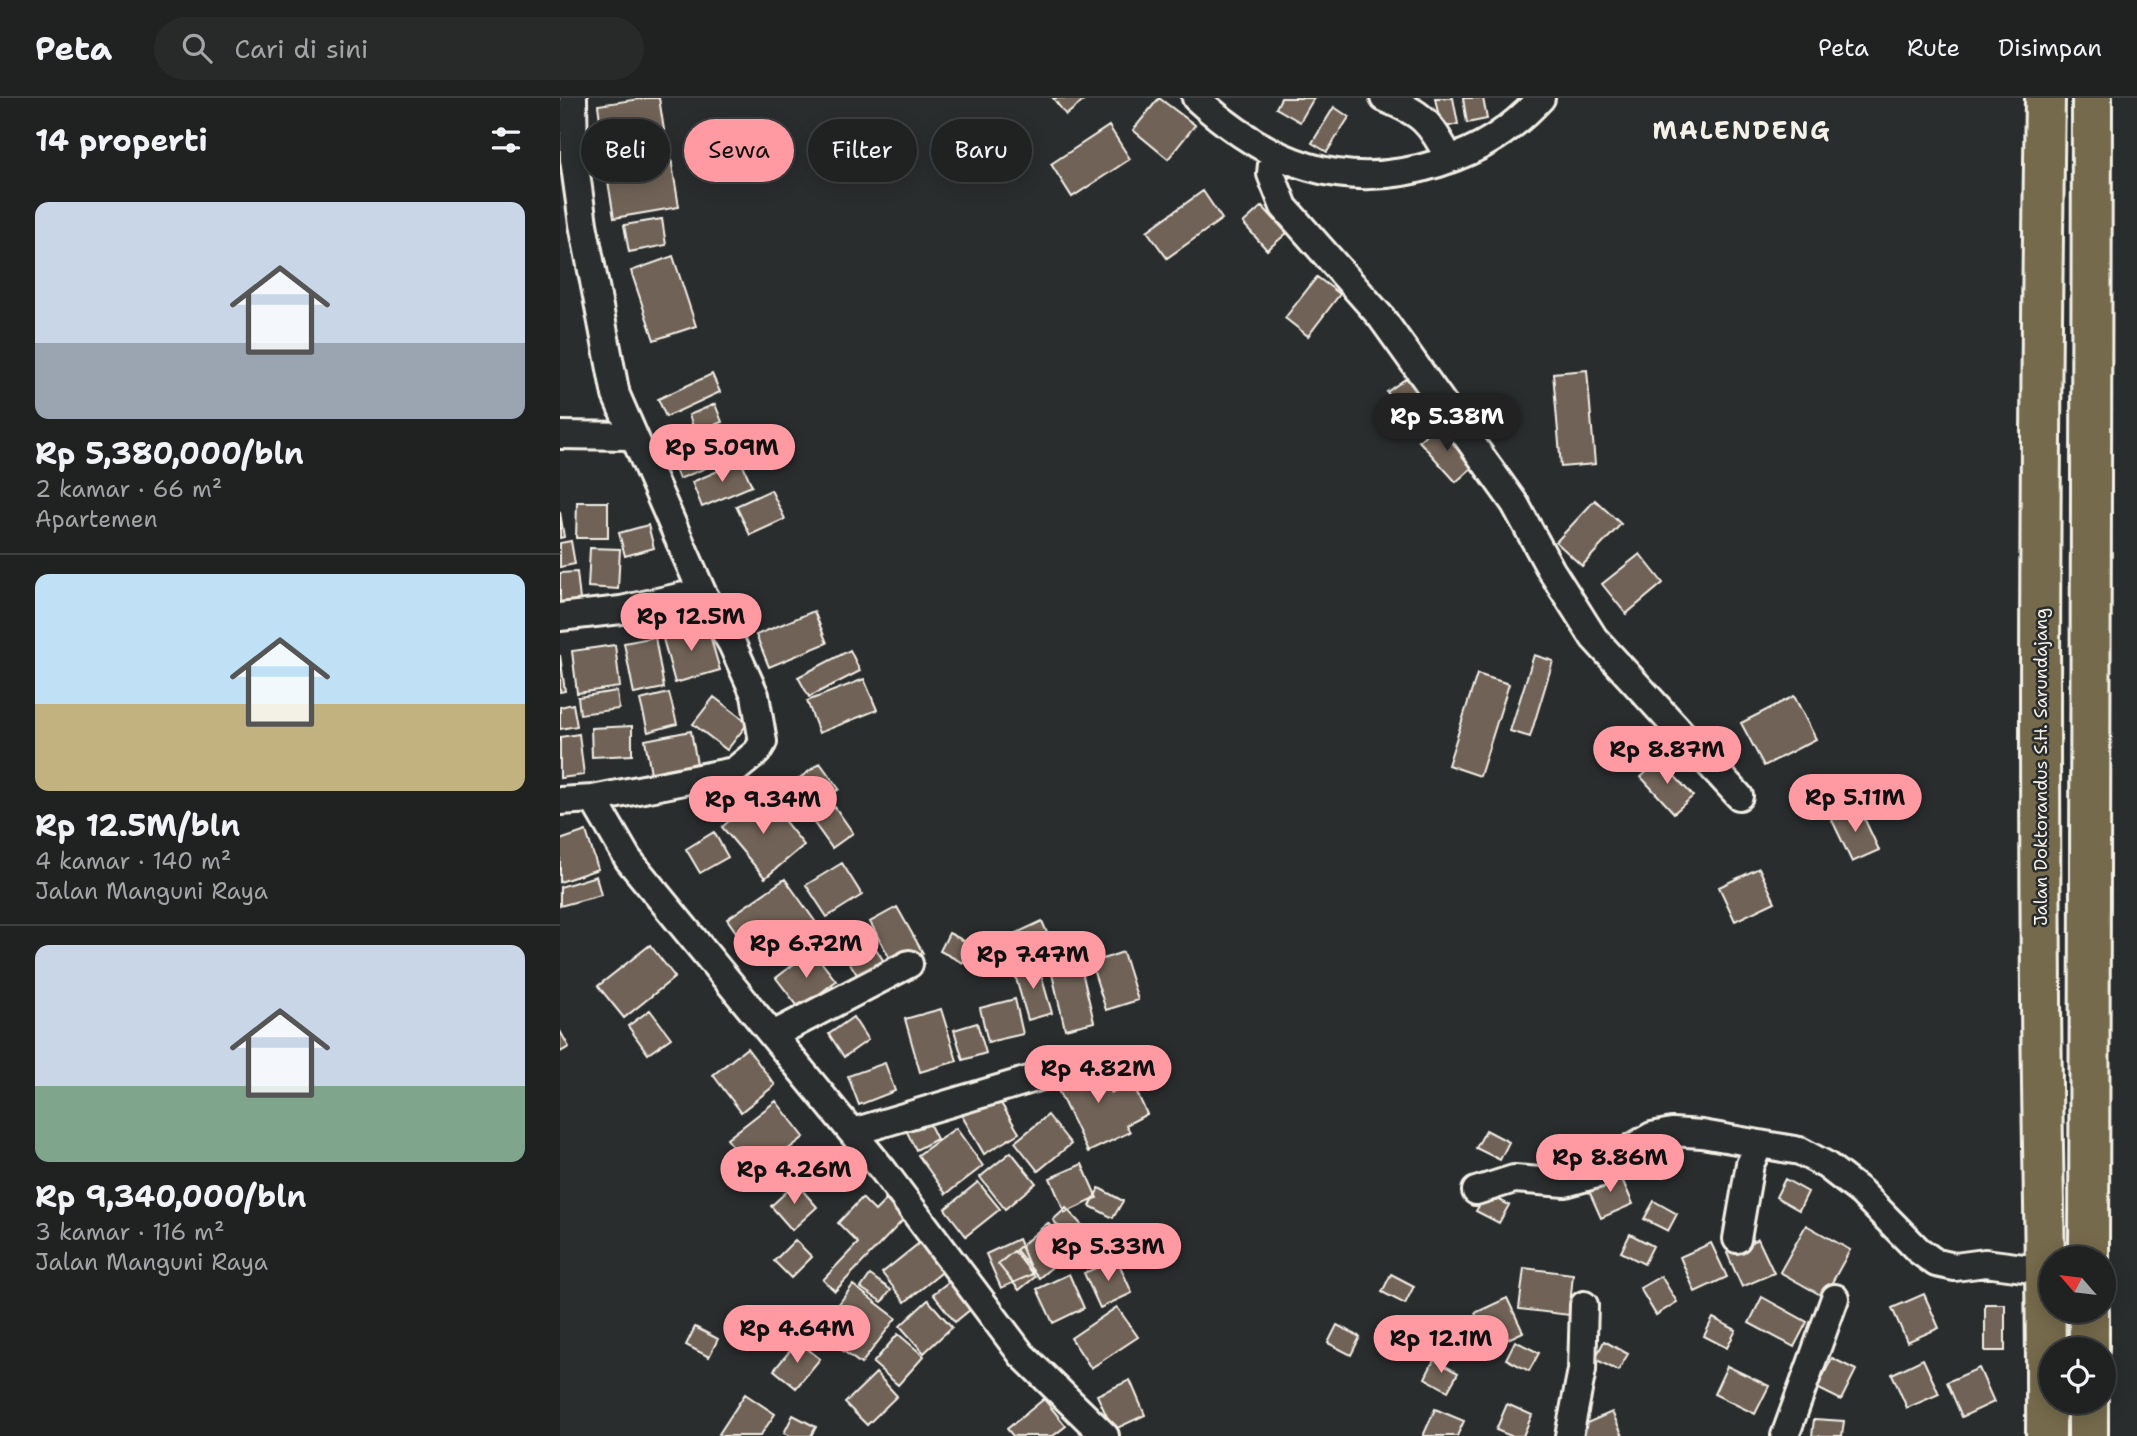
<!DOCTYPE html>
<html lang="id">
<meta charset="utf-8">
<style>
:root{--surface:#202222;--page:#282a2a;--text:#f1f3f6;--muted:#a2a4a5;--line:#3d3f40;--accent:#ff9aa2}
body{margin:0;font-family:"Shantell Sans",sans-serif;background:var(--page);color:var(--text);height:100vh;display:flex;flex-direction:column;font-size:26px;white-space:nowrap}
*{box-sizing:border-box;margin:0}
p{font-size:23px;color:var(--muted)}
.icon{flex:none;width:38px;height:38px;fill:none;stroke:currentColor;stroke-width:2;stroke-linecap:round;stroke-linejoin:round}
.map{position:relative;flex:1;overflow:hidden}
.details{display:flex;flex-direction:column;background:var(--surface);width:560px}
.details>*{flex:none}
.top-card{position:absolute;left:21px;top:21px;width:665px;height:63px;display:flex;gap:14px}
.needle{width:46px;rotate:298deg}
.tools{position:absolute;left:1479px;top:1148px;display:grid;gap:14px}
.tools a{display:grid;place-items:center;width:77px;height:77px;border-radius:50%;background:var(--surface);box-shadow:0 4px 18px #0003,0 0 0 2px var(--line);font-size:35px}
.price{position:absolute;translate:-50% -60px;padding:0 16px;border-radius:24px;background:var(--accent);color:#111;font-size:23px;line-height:46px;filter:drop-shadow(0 2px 4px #0008)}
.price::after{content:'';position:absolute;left:50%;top:42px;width:21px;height:16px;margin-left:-10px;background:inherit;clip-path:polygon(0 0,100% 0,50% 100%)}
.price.on{background:#222;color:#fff}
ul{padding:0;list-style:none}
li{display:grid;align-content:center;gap:14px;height:371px;padding:0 35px}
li+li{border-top:2px solid var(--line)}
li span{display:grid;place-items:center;height:217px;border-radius:14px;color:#555}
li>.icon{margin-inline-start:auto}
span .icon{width:126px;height:126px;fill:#fffc;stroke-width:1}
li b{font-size:30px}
h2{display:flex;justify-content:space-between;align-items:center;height:84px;padding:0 35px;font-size:30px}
.chip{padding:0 24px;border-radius:32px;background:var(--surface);box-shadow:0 4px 18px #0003,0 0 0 2px var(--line);font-size:24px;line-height:63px}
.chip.on{background:var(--accent);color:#111}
header{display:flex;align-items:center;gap:42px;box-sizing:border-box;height:98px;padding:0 35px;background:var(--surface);border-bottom:2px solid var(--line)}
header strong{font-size:33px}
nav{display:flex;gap:38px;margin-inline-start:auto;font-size:24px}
.search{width:490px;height:63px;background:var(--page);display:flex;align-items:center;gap:18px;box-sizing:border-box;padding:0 24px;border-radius:38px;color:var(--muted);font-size:26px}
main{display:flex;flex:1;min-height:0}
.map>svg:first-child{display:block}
.building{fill:#706256;stroke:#f4f1e8;stroke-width:2}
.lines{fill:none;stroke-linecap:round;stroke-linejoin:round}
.street-casing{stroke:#f4f1e8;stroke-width:32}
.highway-casing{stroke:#f4f1e8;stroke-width:44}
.street{stroke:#2a2d2e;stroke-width:26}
.highway{stroke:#746b4b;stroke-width:38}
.labels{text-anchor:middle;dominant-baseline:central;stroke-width:5;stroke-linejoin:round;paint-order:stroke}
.street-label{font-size:18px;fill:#f4f1e8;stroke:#2a2d2e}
.district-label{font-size:24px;font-weight:bold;letter-spacing:2px;fill:#f4f1e8;stroke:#2a2d2e}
</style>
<header>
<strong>Peta</strong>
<div class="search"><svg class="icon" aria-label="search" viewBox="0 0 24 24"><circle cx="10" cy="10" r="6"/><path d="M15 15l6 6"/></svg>Cari di sini</div>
<nav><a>Peta</a><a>Rute</a><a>Disimpan</a></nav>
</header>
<main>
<section class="details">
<h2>14 properti<svg class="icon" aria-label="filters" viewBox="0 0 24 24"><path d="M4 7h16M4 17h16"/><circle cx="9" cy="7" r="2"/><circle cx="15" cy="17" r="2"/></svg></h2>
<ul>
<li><span style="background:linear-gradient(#c9d6e8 65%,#9aa5b1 0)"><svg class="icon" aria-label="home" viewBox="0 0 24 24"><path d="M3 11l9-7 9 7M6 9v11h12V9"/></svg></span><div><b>Rp 5,380,000/bln</b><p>2 kamar · 66 m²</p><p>Apartemen</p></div></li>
<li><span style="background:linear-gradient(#bfe0f5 60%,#c2b280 0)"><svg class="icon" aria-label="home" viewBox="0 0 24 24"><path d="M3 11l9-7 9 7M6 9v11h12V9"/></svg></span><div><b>Rp 12.5M/bln</b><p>4 kamar · 140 m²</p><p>Jalan Manguni Raya</p></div></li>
<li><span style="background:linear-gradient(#c9d6e8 65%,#7fa58c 0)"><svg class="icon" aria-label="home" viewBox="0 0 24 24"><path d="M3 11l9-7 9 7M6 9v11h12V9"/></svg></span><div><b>Rp 9,340,000/bln</b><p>3 kamar · 116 m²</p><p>Jalan Manguni Raya</p></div></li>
</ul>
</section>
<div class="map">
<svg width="1577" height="1338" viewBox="0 0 1577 1338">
<rect width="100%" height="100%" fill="#2a2d2e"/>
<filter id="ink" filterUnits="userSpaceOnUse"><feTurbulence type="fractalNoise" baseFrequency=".0143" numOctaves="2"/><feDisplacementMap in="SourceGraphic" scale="14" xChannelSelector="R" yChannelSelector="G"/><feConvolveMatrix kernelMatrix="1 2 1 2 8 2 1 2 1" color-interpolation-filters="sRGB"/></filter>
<g filter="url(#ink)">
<path class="building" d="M87 0H99L107 51 45 60 38 7Z
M493 0H527L506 17Z
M599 0 635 27 608 61 573 32Z
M721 0H754L740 24 716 10Z
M875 0H893L898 26 881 30Z
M903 0H923L927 21 907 25Z
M774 9 789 19 767 54 752 45Z
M549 28 570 61 512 99 491 66Z
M111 60 119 109 54 120 46 71Z
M643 93 662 121 607 160 587 133Z
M702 108 727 135 707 152 683 125Z
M102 121 106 147 69 154 64 127Z
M113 158 136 228 94 242 71 173Z
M757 179 780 196 748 238 725 220Z
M1027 272 1035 366 1001 369 993 275Z
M152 276 160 294 106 319 98 301Z
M851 277 863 294 840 311 827 294Z
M155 306 162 324 135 334 129 317Z
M878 325 916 366 896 384 859 343Z
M167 328 178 357 119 381 107 352Z
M181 363 192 388 142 409 132 384Z
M211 392 225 421 190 437 176 408Z
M1035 402 1061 426 1022 468 996 444Z
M17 404H48V440H16Z
M0 414 4 439 0 440Z
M88 427 94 450 65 458 59 435Z
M11 443 15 466 0 469V445Z
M30 450 60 451 58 491 28 489Z
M1080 456 1103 485 1066 516 1042 486Z
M17 474 20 502 0 504V475Z
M254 513 267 545 209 569 196 537Z
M146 524 160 572 115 585 102 537Z
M95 539 104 590 74 596 64 545Z
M55 547 60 589 17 595 12 553Z
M290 552 300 573 249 599 238 579Z
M0 557 5 593 0 594Z
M974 557 993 563 970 639 950 633Z
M917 576 949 586 920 678 888 667Z
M304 581 317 612 259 635 247 603Z
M57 593 59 611 20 616 18 599Z
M109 595 117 626 88 634 80 602Z
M1234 598 1256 641 1204 668 1181 625Z
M154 599 188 625 167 652 133 626Z
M13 606 17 628 0 631V609Z
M72 628V657L32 659 31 630Z
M131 633 137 666 91 675 85 642Z
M19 636 24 677 0 680V639Z
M1100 662 1133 698 1114 715 1081 679Z
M260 665 279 691 243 718 224 692Z
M202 695 244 747 205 780 162 729Z
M1298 707 1319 752 1292 764 1271 720Z
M275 709 293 735 272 750 254 725Z
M26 733 38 771 0 784V742Z
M154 734 168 759 140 775 126 751Z
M282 765 302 797 267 819 246 787Z
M1199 770 1215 804 1175 823 1159 789Z
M36 778 41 797 0 808V789Z
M225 781 257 826 199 867 167 821Z
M337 809 363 855 335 870 310 824Z
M482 823 497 858 465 873 450 838Z
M305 833 326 867 301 883 280 849Z
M389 835 412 847 403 865 380 853Z
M90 847 115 879 64 920 38 888Z
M252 852 276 883 240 911 216 880Z
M563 854 578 902 546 912 531 865Z
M477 863 492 915 468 922 453 870Z
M521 869 534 924 505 931 492 876Z
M455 901 463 936 428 944 420 910Z
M381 911 397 963 360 974 345 921Z
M90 912 111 940 88 956 68 928Z
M293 919 308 942 284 959 269 936Z
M417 925 426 955 403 962 394 932Z
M0 933 9 949 0 954Z
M187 950 215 987 181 1014 153 977Z
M534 961 551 995 572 984 587 1016 566 1027 570 1034 528 1054 493 982Z
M325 965 335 993 299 1007 288 978Z
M436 997 459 1035 424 1056 402 1018Z
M216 1003 244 1039 195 1077 167 1041Z
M488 1017 511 1046 478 1073 455 1044Z
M366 1019 377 1041 356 1052 345 1030Z
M396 1030 423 1068 386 1096 358 1057Z
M926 1032 949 1044 940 1062 916 1050Z
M451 1054 476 1085 445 1111 420 1079Z
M522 1066 537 1100 505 1115 490 1080Z
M1058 1072 1073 1106 1041 1120 1026 1086Z
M1225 1081 1248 1094 1239 1112 1216 1099Z
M418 1084 440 1111 406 1138 385 1111Z
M236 1085 257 1109 232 1132 211 1108Z
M539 1090 563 1103 553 1120 530 1108Z
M926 1095 949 1107 939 1125 916 1113Z
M302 1100 315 1113 326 1102 345 1120 275 1193 263 1182 298 1145 278 1125Z
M1094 1103 1117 1116 1108 1133 1084 1121Z
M506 1110 529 1135 515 1147 493 1122Z
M488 1125 511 1153 479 1180 456 1152Z
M1246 1127 1290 1152 1264 1199 1220 1174Z
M1070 1136 1093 1148 1084 1166 1061 1154Z
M458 1141 473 1176 441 1190 426 1156Z
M1198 1141 1214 1175 1182 1189 1167 1155Z
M235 1142 252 1159 231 1180 214 1163Z
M363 1142 386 1171 345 1204 322 1175Z
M1151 1145 1167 1179 1135 1194 1120 1159Z
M454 1153 475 1179 459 1192 438 1166Z
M557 1161 572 1195 540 1210 524 1175Z
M964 1170 1013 1176 1009 1217 959 1211Z
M509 1176 524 1210 493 1225 477 1191Z
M831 1176 854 1188 845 1206 822 1194Z
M310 1177 331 1192 322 1204 301 1190Z
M1101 1178 1117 1204 1096 1217 1080 1190Z
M395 1179 416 1207 395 1224 373 1196Z
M293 1187 336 1220 301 1266 258 1234Z
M1364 1196 1379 1230 1347 1244 1332 1210Z
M1202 1199 1247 1224 1234 1249 1189 1225Z
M947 1200 963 1234 931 1249 915 1215Z
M368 1202 392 1229 364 1255 340 1228Z
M1425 1206H1445V1253H1425Z
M557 1209 578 1239 531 1270 511 1240Z
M1153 1220 1176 1232 1167 1250 1144 1238Z
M777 1227 800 1239 791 1257 768 1245Z
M135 1229 158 1241 149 1259 126 1247Z
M338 1236 364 1258 338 1287 313 1265Z
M238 1243 260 1261 236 1290 214 1272Z
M955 1243 979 1255 969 1273 946 1261Z
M1044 1243 1068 1256 1058 1273 1035 1261Z
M1272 1260 1296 1272 1281 1302 1257 1290Z
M1363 1261 1379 1296 1347 1310 1332 1276Z
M874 1262 898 1275 888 1293 865 1280Z
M1167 1268 1209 1288 1195 1316 1154 1296Z
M1419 1270 1434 1304 1402 1319 1387 1284Z
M316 1275 337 1298 307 1327 285 1305Z
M570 1282 585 1317 553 1332 537 1297Z
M185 1296 215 1316 200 1338H162L159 1336Z
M484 1301 506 1328 493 1338H453L447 1331Z
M947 1306 972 1317 963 1338H951L936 1332Z
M875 1311 904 1323 897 1338H863Z
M1052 1314 1063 1338H1024L1020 1328Z
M233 1317 256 1329 251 1338H230L224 1335Z
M1254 1321 1284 1323 1282 1338H1252Z"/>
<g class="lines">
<g class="street-casing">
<path id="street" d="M636 0C708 66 784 96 879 65 922 51 950 33 981 0
M824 0C865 17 868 23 890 61
M713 56 711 76 724 109 821 219 955 406 991 472 1034 540 1179 698
M0 337 72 338
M0 519 61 512 142 494
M33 701 68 761 323 1072 462 1257 545 1338
M0 703 33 701 174 673 197 654 203 644 195 597 172 546 142 494 56 297 23 126 14 61 13 0
M213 937 349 866
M293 1034 516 968
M916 1093 954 1081 1005 1085 1041 1075 1056 1059 1092 1038 1112 1034 1142 1036 1240 1053 1266 1067 1301 1094 1358 1152 1376 1165 1395 1169 1425 1165 1487 1173
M1177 1141 1190 1066 1199 1048
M1009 1338 1022 1272 1024 1207
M1225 1338 1275 1200"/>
</g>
<g class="highway-casing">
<path id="highway" d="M1485 0C1480 300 1479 601 1481 901 1482 1047 1487 1192 1486 1338
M1529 1160 1532 0
M1529 1251V1213
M1528 1338V1304"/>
</g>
<use href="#street" class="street"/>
<use href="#highway" class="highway"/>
</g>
</g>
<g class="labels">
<g class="street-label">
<text transform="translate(1481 669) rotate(-90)">Jalan Doktorandus S.H. Sarundajang</text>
</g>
<g class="district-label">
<text x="1182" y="33">MALENDENG</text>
</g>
</g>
</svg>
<div class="tools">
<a><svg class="needle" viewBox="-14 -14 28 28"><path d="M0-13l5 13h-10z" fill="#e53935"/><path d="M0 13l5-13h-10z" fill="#a2a4a5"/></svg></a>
<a><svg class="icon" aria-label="locate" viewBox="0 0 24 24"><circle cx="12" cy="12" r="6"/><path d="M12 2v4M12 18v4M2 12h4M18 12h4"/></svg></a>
</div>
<b class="price on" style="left:887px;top:355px">Rp 5.38M</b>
<b class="price" style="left:162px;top:386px">Rp 5.09M</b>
<b class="price" style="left:131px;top:555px">Rp 12.5M</b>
<b class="price" style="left:1107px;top:688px">Rp 8.87M</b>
<b class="price" style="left:1295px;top:736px">Rp 5.11M</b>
<b class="price" style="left:203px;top:738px">Rp 9.34M</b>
<b class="price" style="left:246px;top:882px">Rp 6.72M</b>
<b class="price" style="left:473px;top:893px">Rp 7.47M</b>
<b class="price" style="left:538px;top:1007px">Rp 4.82M</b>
<b class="price" style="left:1050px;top:1096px">Rp 8.86M</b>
<b class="price" style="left:234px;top:1108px">Rp 4.26M</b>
<b class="price" style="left:548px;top:1185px">Rp 5.33M</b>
<b class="price" style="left:237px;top:1267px">Rp 4.64M</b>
<b class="price" style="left:881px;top:1277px">Rp 12.1M</b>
<div class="top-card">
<a class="chip">Beli</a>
<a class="chip on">Sewa</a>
<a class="chip">Filter</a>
<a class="chip">Baru</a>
</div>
</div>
</main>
